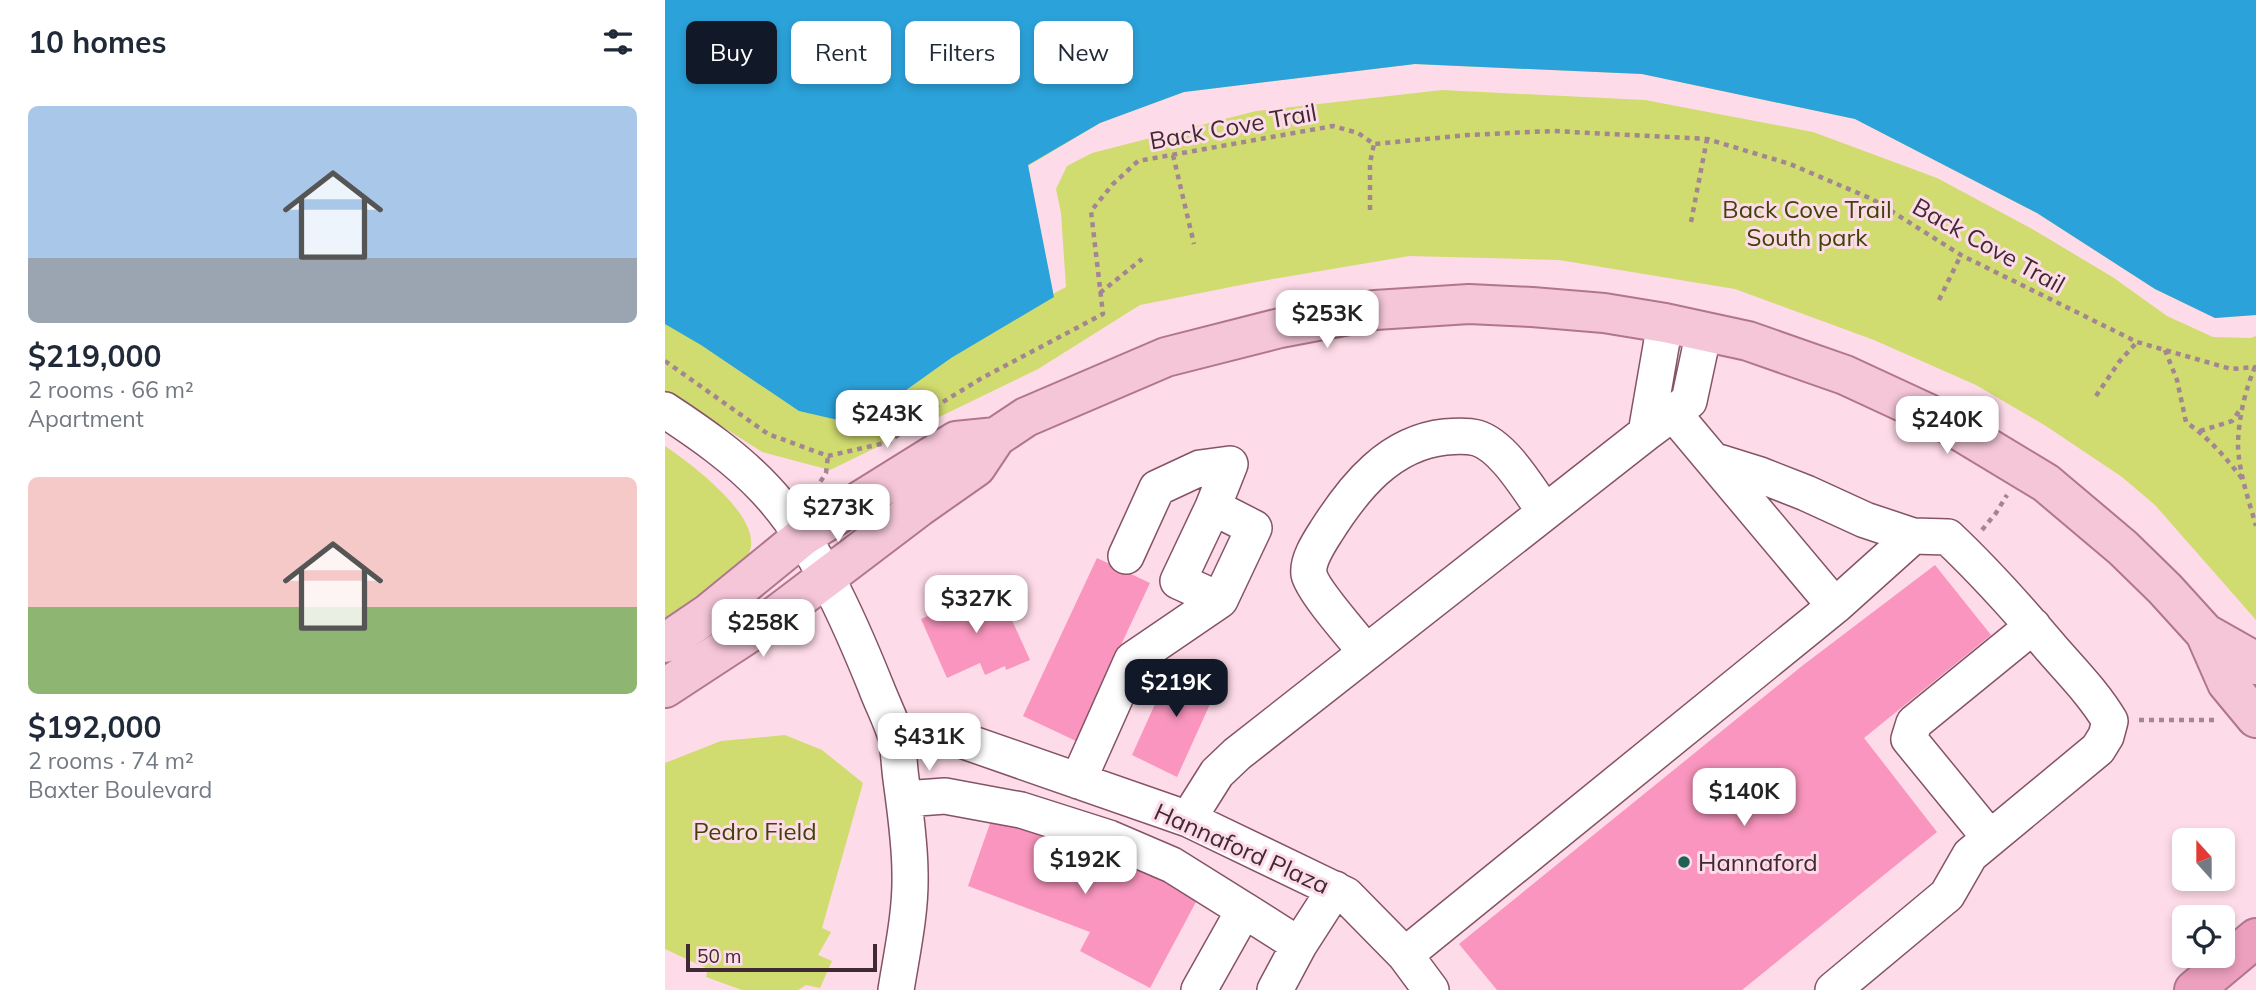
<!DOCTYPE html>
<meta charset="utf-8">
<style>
:root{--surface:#fff;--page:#f6f6f7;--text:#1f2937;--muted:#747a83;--accent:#111827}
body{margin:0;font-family:Mulish,sans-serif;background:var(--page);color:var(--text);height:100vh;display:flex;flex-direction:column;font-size:26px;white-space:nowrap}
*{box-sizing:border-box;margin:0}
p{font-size:23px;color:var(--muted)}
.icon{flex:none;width:38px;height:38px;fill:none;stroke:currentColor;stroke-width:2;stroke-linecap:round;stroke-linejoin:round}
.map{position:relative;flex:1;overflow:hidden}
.drawer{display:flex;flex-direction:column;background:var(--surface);width:665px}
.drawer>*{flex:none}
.banner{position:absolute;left:21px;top:21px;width:665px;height:63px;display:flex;gap:14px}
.needle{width:46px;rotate:339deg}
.tools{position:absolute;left:1507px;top:828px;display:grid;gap:14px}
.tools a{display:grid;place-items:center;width:63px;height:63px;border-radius:10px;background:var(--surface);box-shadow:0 4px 10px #0003;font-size:35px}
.scale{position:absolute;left:21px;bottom:18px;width:191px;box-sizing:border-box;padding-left:7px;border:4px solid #3f2932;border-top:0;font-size:19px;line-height:24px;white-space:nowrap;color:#3f2932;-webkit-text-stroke:5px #fedbe8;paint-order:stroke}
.price{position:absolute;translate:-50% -60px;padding:0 16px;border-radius:14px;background:#fff;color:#222;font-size:23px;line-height:46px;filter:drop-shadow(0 2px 4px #0008)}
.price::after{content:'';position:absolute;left:50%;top:42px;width:21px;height:16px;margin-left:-10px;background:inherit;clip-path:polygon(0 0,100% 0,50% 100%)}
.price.on{background:var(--accent);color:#fff}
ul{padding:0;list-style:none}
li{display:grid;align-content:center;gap:14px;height:371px;padding:0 28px}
li span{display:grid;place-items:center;height:217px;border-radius:10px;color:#555}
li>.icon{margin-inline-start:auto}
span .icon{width:126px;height:126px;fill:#fffc;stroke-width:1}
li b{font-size:30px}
h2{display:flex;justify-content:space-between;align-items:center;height:84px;padding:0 28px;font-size:30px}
.chip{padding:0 24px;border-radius:10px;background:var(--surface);box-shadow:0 4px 10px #0003;font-size:24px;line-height:63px}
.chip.on{background:var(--accent);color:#fff}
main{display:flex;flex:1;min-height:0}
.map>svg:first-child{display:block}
.green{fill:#d0db70}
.water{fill:#2ba2da}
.building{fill:#f995be}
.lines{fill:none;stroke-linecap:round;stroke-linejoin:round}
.minor-casing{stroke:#845366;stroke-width:38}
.major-casing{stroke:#b0768d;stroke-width:42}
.highway-casing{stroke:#b0768d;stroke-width:42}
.path{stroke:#a38691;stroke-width:4.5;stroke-dasharray:5 5;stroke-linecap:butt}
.minor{stroke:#fff;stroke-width:35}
.major{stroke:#f4c6d8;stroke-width:38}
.highway{stroke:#eda0be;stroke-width:38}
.poi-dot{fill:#1f6253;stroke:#fedbe8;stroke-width:2.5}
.labels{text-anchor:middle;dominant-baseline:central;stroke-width:6;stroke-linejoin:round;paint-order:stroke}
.street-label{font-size:24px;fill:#3f2932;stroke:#fedbe8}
.park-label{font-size:24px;fill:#3e4309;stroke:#fedbe8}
.poi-label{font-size:24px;fill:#3f2932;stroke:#fedbe8;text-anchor:start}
</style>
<main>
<section class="drawer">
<h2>10 homes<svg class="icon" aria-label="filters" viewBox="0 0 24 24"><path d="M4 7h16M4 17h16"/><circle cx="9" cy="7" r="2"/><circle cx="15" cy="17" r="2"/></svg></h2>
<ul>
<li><span style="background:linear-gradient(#a9c7e8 70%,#9aa5b1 0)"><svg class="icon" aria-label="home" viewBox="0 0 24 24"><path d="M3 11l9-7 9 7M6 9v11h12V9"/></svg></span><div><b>$219,000</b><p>2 rooms · 66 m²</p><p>Apartment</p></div></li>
<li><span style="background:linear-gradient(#f6c9c9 60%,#8fb573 0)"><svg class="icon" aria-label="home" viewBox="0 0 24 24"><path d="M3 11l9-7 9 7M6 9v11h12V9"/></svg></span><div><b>$192,000</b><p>2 rooms · 74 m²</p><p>Baxter Boulevard</p></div></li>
</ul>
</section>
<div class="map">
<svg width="1591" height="990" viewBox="0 0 1591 990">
<rect width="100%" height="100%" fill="#fedbe8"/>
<path class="green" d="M0 0H1591V315L1550 318 1490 289 1372 213 1190 119 977 74 750 64 519 92 435 123 363 166 388 294 401 287 396 213 391 189 402 166 427 153 591 111 777 90 980 100 1148 132 1272 178 1369 230 1449 278 1502 316 1548 337 1585 338 1591 336V620L1490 505 1457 477 1381 426 1311 385 1209 340 1070 289 894 260 744 256 591 282 475 305 373 369 165 470 97 452 38 414 0 391Z
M0 446C25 463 103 520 83 555 72 573 22 604 2 618L0 617Z
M120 735 157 750 198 783 157 928 166 932 153 955 167 961 155 988 141 985 133 990H77L41 977 43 969 0 949V763L56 741Z"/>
<path class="water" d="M0 0H1591V315L1550 318 1490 289 1372 213 1190 119 977 74 750 64 519 92 435 123 363 165 389 297 286 358 209 413 173 420 134 411 36 345 0 324Z"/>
<path class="building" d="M432 558 485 583 411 741 358 716Z
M1270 565 1326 635 1199 738 1272 832 1077 990H832L794 944 1137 666Z
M331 585 365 660 341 670 340 666 320 675 315 663 282 678 256 619Z
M509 662 555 682 512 777 467 755Z
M328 815 464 863 532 900 485 988 415 951 425 932 303 886Z"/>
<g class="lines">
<g class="minor-casing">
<path id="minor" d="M0 410C35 433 71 458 100 489 150 542 184 620 211 687 217 703 226 720 231 737 234 750 234 765 236 779 240 810 245 842 245 874 246 912 237 952 231 990
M1008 413 1170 606
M981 433 1000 323
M1050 461 1095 475 1141 493 1200 520 1248 536 1283 537C1320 572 1354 610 1387 649 1407 672 1429 694 1445 721L1441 736 1433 749 1305 855 1282 895 1168 990
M461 556 492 488 535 468 565 464 548 507
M701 652C689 637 647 590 644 574 642 560 655 541 662 530 690 486 725 443 780 437 790 436 801 435 812 438 839 446 864 490 880 512
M231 736 276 733 523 819 681 895 740 955 766 990
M413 781 467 660 555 600 589 528 548 507 513 581 555 600
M239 799 280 796 356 810 444 838 507 865 579 910 534 990
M523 819 552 773 572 754 981 433 1024 401 1039 331
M1325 838 1244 739 1249 723 1368 626
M579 910 634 945 670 889
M740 955 1170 606 1248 536
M610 990 634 945"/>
</g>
<g class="major-casing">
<path id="major" d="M1540 633 1586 659 1591 665
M0 643 44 613 137 537 291 441 331 437
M0 688 113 614 254 507 311 467 331 437 361 417 501 357 615 328 710 310 804 304 867 307 939 313 1000 323 1083 341 1180 375 1275 419 1381 483 1458 548 1500 589 1540 633 1562 683 1591 718"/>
</g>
<g class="highway-casing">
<path id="highway" d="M1529 990 1591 938"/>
</g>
<path class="path" d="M508 155 529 244
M705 210V163L709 144
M1026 222 1042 139
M435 293 477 259
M1274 300 1296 255
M1500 350 1512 380 1521 422C1545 439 1562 459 1579 481
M0 361 103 434 163 456 224 442 268 408 317 378 438 314 426 211 448 184 473 161 668 126 693 133 709 144 803 135 888 131 1042 139 1125 164 1207 199 1296 255 1472 342 1566 369 1591 367
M1590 367C1580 390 1573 421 1573 446 1574 473 1584 501 1591 526
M1431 396 1454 362 1472 342
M1535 431 1567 421 1577 407
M150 490 161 473 163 456
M1317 530 1331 513 1342 495
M1474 720H1553"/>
<use href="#minor" class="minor"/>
<use href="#major" class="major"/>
<use href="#highway" class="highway"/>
</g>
<circle class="poi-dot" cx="1019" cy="862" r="7"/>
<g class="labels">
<g class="street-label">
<text transform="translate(568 126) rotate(-10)">Back Cove Trail</text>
<text transform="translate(1324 245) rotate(29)">Back Cove Trail</text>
<text transform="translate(577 848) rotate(24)">Hannaford Plaza</text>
</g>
<g class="park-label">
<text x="1142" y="209">Back Cove Trail<tspan x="1142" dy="28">South park</tspan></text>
<text x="90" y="831">Pedro Field</text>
</g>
<g class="poi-label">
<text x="1033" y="862">Hannaford</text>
</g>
</g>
</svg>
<div class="tools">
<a><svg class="needle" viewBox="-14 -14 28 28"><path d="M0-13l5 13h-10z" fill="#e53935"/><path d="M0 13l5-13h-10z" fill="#747a83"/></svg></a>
<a><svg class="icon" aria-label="locate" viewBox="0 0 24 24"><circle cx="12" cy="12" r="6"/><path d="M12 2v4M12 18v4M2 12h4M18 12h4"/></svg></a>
</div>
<div class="scale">50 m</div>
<b class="price" style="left:662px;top:350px">$253K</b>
<b class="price" style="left:222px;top:450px">$243K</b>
<b class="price" style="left:1282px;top:456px">$240K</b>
<b class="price" style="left:173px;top:544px">$273K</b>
<b class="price" style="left:311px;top:635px">$327K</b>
<b class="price" style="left:98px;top:659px">$258K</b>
<b class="price on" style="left:511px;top:719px">$219K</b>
<b class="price" style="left:264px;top:773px">$431K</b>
<b class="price" style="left:1079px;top:828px">$140K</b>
<b class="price" style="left:420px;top:896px">$192K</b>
<div class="banner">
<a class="chip on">Buy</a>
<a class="chip">Rent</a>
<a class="chip">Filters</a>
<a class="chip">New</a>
</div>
</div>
</main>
